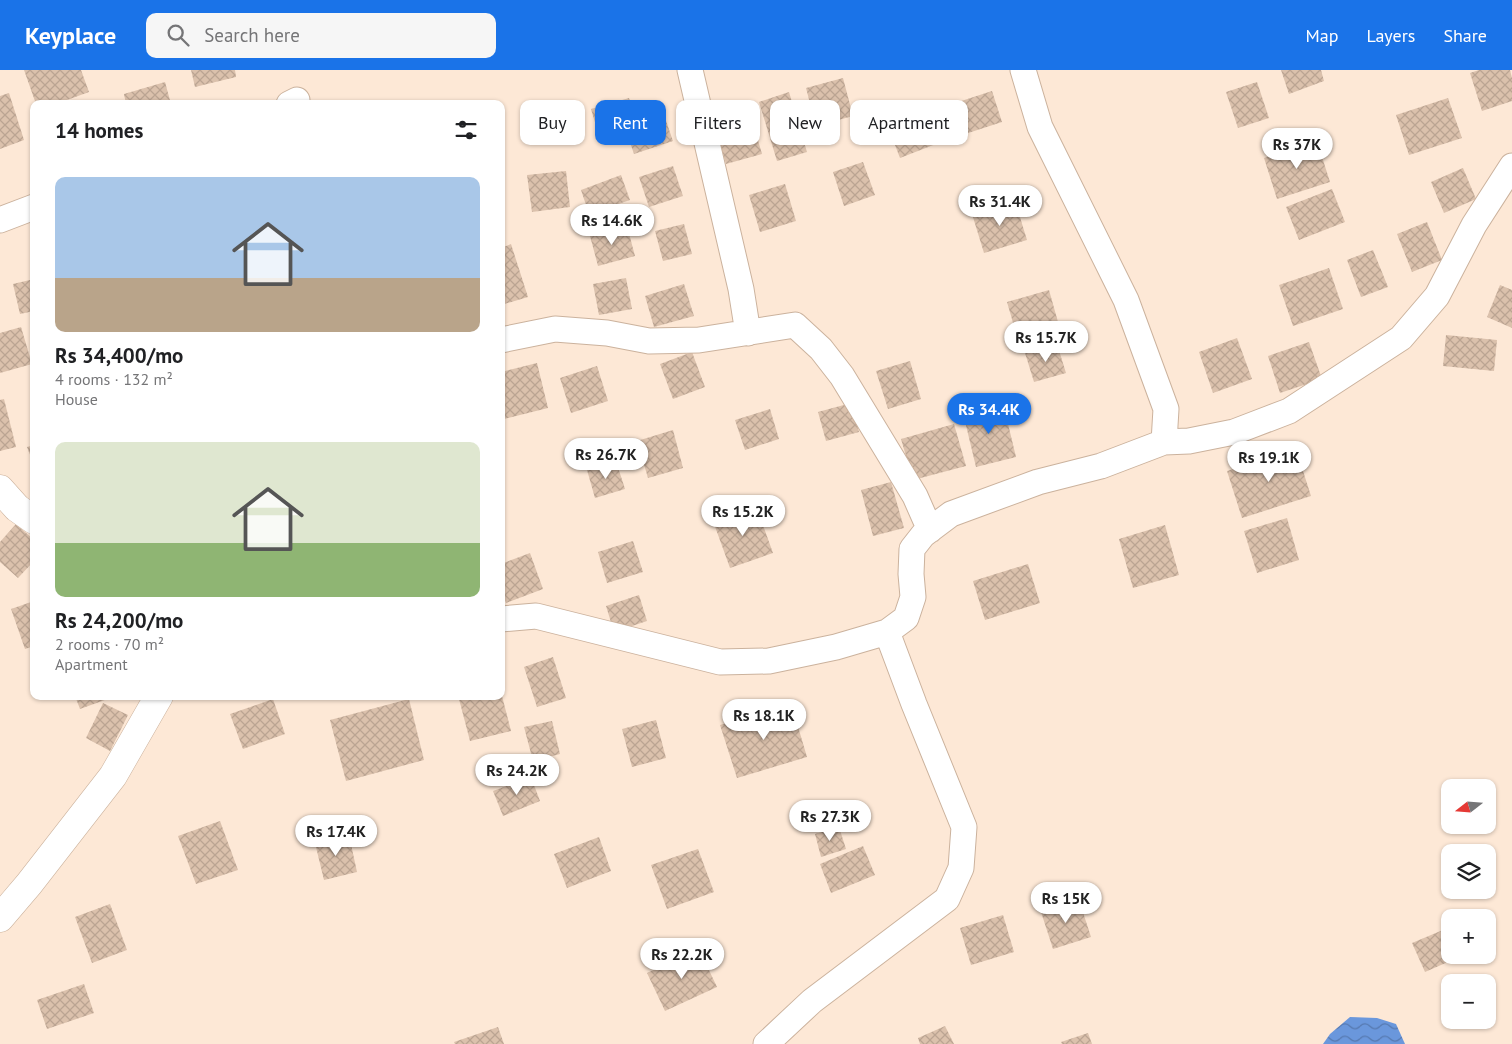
<!DOCTYPE html>
<meta charset="utf-8">
<style>
:root{--surface:#fff;--page:#f6f6f6;--text:#202124;--muted:#757577;--accent:#1a73e8}
body{margin:0;font-family:"PT Sans",sans-serif;background:var(--page);color:var(--text);height:100vh;display:flex;flex-direction:column;font-size:19px;white-space:nowrap}
*{box-sizing:border-box;margin:0}
p{font-size:16px;color:var(--muted)}
.icon{flex:none;width:28px;height:28px;fill:none;stroke:currentColor;stroke-width:2;stroke-linecap:round;stroke-linejoin:round}
.map{position:relative;flex:1;overflow:hidden}
.sheet{position:absolute;left:30px;top:30px;width:475px;height:600px;display:flex;flex-direction:column;background:var(--surface);border-radius:10px;box-shadow:0 1px 4px #0004}
.sheet>*{flex:none}
.hud{position:absolute;left:520px;top:30px;width:475px;height:45px;display:flex;gap:10px}
.needle{width:32px;rotate:253deg}
.tools{position:absolute;left:1441px;top:709px;display:grid;gap:10px}
.tools a{display:grid;place-items:center;width:55px;height:55px;border-radius:10px;background:var(--surface);box-shadow:0 1px 4px #0004;font-size:25px}
.price{position:absolute;translate:-50% -42px;padding:0 11px;border-radius:18px;background:#fff;color:#222;font-size:16px;line-height:32px;filter:drop-shadow(0 1px 2px #0008)}
.price::after{content:'';position:absolute;left:50%;top:30px;width:15px;height:11px;margin-left:-8px;background:inherit;clip-path:polygon(0 0,100% 0,50% 100%)}
.price.selected{background:var(--accent);color:#fff}
ul{padding:0;list-style:none}
li{display:grid;align-content:center;gap:10px;height:265px;padding:0 25px}
li span{display:grid;place-items:center;height:155px;border-radius:10px;color:#555}
li>.icon{margin-inline-start:auto}
span .icon{width:90px;height:90px;fill:#fffc;stroke-width:1}
li b{font-size:21px}
h2{display:flex;justify-content:space-between;align-items:center;height:60px;padding:0 25px;font-size:21px}
.tag{padding:0 18px;border-radius:10px;background:var(--surface);box-shadow:0 1px 4px #0004;font-size:18px;line-height:45px}
.tag.selected{background:var(--accent);color:#fff}
header{display:flex;align-items:center;gap:30px;box-sizing:border-box;height:70px;padding:0 25px;background:var(--accent);color:#fff}
header strong{font-size:24px}
nav{display:flex;gap:28px;margin-inline-start:auto;font-size:18px}
.search{width:350px;height:45px;background:var(--page);display:flex;align-items:center;gap:12px;box-sizing:border-box;padding:0 18px;border-radius:10px;color:var(--muted);font-size:19px}
.map>svg:first-child{display:block}
.water{fill:url(#water-waves)}
.building{fill:url(#building-cross-hatch)}
.lines{fill:none;stroke-linecap:round;stroke-linejoin:round}
.street-casing{stroke:#cbb29d;stroke-width:27}
.secondary-casing{stroke:#cbb29d;stroke-width:29}
.street{stroke:#fff;stroke-width:25}
.secondary{stroke:#fff;stroke-width:28}
</style>
<header>
<strong>Keyplace</strong>
<div class="search"><svg class="icon" aria-label="search" viewBox="0 0 24 24"><circle cx="10" cy="10" r="6"/><path d="M15 15l6 6"/></svg>Search here</div>
<nav><a>Map</a><a>Layers</a><a>Share</a></nav>
</header>
<div class="map">
<svg width="1512" height="974" viewBox="0 0 1512 974">
<defs>
<pattern id="water-waves" width="16" height="10" patternUnits="userSpaceOnUse" patternTransform="scale(1.25)"><rect width="16" height="10" fill="#6a97dc"/><path d="M0 5q4-4 8 0t8 0" fill="none" stroke="#5679b0"/></pattern>
<pattern id="building-cross-hatch" width="8" height="8" patternUnits="userSpaceOnUse" patternTransform="scale(1.25)"><rect width="8" height="8" fill="#dbc1ac"/><path d="M0 0l8 8M0 8l8-8" fill="none" stroke="#bba492"/></pattern>
</defs>
<rect width="100%" height="100%" fill="#fde8d6"/>
<path class="water" d="M1350 947 1377 948 1396 954 1405 974H1323L1330 964Z"/>
<path class="building" d="M24 0H81L89 22 56 34H36Z
M191 0H235L236 7 195 17Z
M1281 0H1321L1324 11 1289 24Z
M1479 0H1510L1512 8V31L1482 41 1470 3Z
M843 8 853 46 816 56 806 18Z
M165 12 171 34H126L124 24Z
M1257 12 1269 48 1238 58 1226 22Z
M992 21 1002 52 959 66 949 35Z
M789 22 807 82 777 91 759 32Z
M9 23 24 70 0 79V26Z
M629 28 635 47 597 59 591 39Z
M1448 28 1462 68 1409 85 1396 45Z
M928 40 941 72 900 88 888 57Z
M663 42 673 71 634 84 624 55Z
M753 53 762 84 726 94 717 63Z
M1317 71 1330 112 1277 129 1264 88Z
M863 92 875 125 844 136 833 102Z
M673 96 683 126 649 137 639 107Z
M1463 98 1476 129 1444 143 1431 112Z
M566 101 570 137 532 142 527 105Z
M621 105 630 130 589 144 581 120Z
M785 114 796 151 760 162 749 125Z
M1332 119 1345 152 1299 170 1286 137Z
M1015 131 1027 170 984 183 972 144Z
M1427 152 1442 190 1412 202 1397 164Z
M684 154 692 184 663 191 655 161Z
M627 156 635 186 598 196 590 166Z
M511 174 528 227 501 235V178Z
M1373 180 1388 217 1361 227 1347 190Z
M1329 198 1343 239 1293 256 1279 215Z
M626 208 632 239 599 245 593 214Z
M34 209V241L20 244 13 214Z
M684 214 694 246 654 257 645 226Z
M1500 215 1512 220V258L1487 247Z
M1049 220 1058 252 1016 263 1007 232Z
M21 257 32 294 0 303V263Z
M1446 265 1497 270 1494 301 1443 296Z
M1237 268 1252 309 1213 323 1199 282Z
M1309 272 1322 309 1280 323 1268 286Z
M1057 274 1066 303 1034 312 1025 283Z
M692 282 705 317 673 329 660 294Z
M910 291 921 329 888 339 876 301Z
M537 293 548 338 504 349 501 339V302Z
M597 296 608 331 571 343 560 308Z
M4 329 16 377 0 381V330Z
M851 333 859 362 826 371 818 342Z
M1003 333 1016 387 976 397 963 343Z
M770 339 779 369 745 380 735 350Z
M954 354 966 396 913 410 901 369Z
M673 360 683 398 648 408 637 371Z
M34 375V395L27 377Z
M1296 379 1311 426 1242 448 1227 401Z
M616 391 625 419 595 428 587 400Z
M891 412 904 458 873 466 861 420Z
M756 436 773 483 730 498 713 451Z
M1287 448 1299 490 1257 503 1244 461Z
M16 454 34 470V491L18 508 0 492V472Z
M1165 455 1179 505 1133 518 1119 469Z
M633 471 643 502 607 513 598 482Z
M530 483 543 519 506 533 501 521V494Z
M1028 494 1040 533 985 550 973 511Z
M639 525 647 551 614 562 606 536Z
M34 531V576L25 579 11 539Z
M553 587 566 628 537 637 524 597Z
M75 626H113V627L80 639Z
M471 626H502L511 661 470 671 459 629Z
M273 629 285 664 243 679 230 644Z
M409 629 424 690 346 711 330 650Z
M103 633 128 645 110 681 86 668Z
M791 633 807 687 737 708 720 655Z
M656 650 666 688 632 697 622 659Z
M552 651 560 684 533 691 524 657Z
M531 707 540 731 503 746 493 721Z
M220 751 238 800 196 814 178 766Z
M839 757 846 779 821 787 815 764Z
M349 765 357 802 324 810 315 773Z
M599 767 611 801 567 818 554 784Z
M863 776 875 805 831 823 820 794Z
M698 779 714 822 667 839 651 795Z
M1079 830 1091 867 1053 879 1041 842Z
M110 834 127 880 92 893 75 847Z
M1003 845 1014 882 971 895 960 858Z
M1450 857V885H1464L1425 902 1412 873Z
M699 879 717 917 665 941 647 903Z
M84 914 94 943 47 959 37 930Z
M945 956 954 974H920L918 968Z
M498 957 504 974H455L454 972Z
M1088 963 1092 974H1062L1061 972Z"/>
<g class="lines">
<g class="street-casing">
<path id="street" d="M690 0 741 219 748 263
M289 34 297 30
M0 150 34 137
M501 270 555 259 607 263 649 271 699 270 795 255 821 279 842 306 915 426 930 460
M1164 372 1189 371 1234 362 1289 341 1401 268 1437 226 1474 155 1512 96
M501 549 536 546 720 592 769 591 836 577 887 562 906 548 913 527 911 504 912 479 923 465 951 444 1038 412 1101 396 1164 372 1166 339 1126 230 1040 57 1023 0
M766 974 812 931 947 829 961 798 964 757 914 634 887 562"/>
</g>
<g class="secondary-casing">
<path id="secondary" d="M0 419 17 438 34 450
M0 848 29 814 113 706 159 626"/>
</g>
<use href="#street" class="street"/>
<use href="#secondary" class="secondary"/>
</g>
</svg>
<div class="tools">
<a><svg class="needle" viewBox="-14 -14 28 28"><path d="M0-13l5 13h-10z" fill="#e53935"/><path d="M0 13l5-13h-10z" fill="#757577"/></svg></a>
<a><svg class="icon" aria-label="layers" viewBox="0 0 24 24"><path d="M12 4l9 5-9 5-9-5zM3 14l9 5 9-5"/></svg></a>
<a>+</a>
<a>−</a>
</div>
<b class="price" style="left:1297px;top:100px">Rs 37K</b>
<b class="price" style="left:1000px;top:157px">Rs 31.4K</b>
<b class="price" style="left:612px;top:176px">Rs 14.6K</b>
<b class="price" style="left:1046px;top:293px">Rs 15.7K</b>
<b class="price selected" style="left:989px;top:365px">Rs 34.4K</b>
<b class="price" style="left:606px;top:410px">Rs 26.7K</b>
<b class="price" style="left:1269px;top:413px">Rs 19.1K</b>
<b class="price" style="left:743px;top:467px">Rs 15.2K</b>
<b class="price" style="left:764px;top:671px">Rs 18.1K</b>
<b class="price" style="left:517px;top:726px">Rs 24.2K</b>
<b class="price" style="left:830px;top:772px">Rs 27.3K</b>
<b class="price" style="left:336px;top:787px">Rs 17.4K</b>
<b class="price" style="left:1066px;top:854px">Rs 15K</b>
<b class="price" style="left:682px;top:910px">Rs 22.2K</b>
<div class="hud">
<a class="tag">Buy</a>
<a class="tag selected">Rent</a>
<a class="tag">Filters</a>
<a class="tag">New</a>
<a class="tag">Apartment</a>
</div>
<section class="sheet">
<h2>14 homes<svg class="icon" aria-label="filters" viewBox="0 0 24 24"><path d="M4 7h16M4 17h16"/><circle cx="9" cy="7" r="2"/><circle cx="15" cy="17" r="2"/></svg></h2>
<ul>
<li><span style="background:linear-gradient(#a9c7e8 65%,#b9a48a 0)"><svg class="icon" aria-label="home" viewBox="0 0 24 24"><path d="M3 11l9-7 9 7M6 9v11h12V9"/></svg></span><div><b>Rs 34,400/mo</b><p>4 rooms · 132 m²</p><p>House</p></div></li>
<li><span style="background:linear-gradient(#dfe7d0 65%,#8fb573 0)"><svg class="icon" aria-label="home" viewBox="0 0 24 24"><path d="M3 11l9-7 9 7M6 9v11h12V9"/></svg></span><div><b>Rs 24,200/mo</b><p>2 rooms · 70 m²</p><p>Apartment</p></div></li>
</ul>
</section>
</div>
